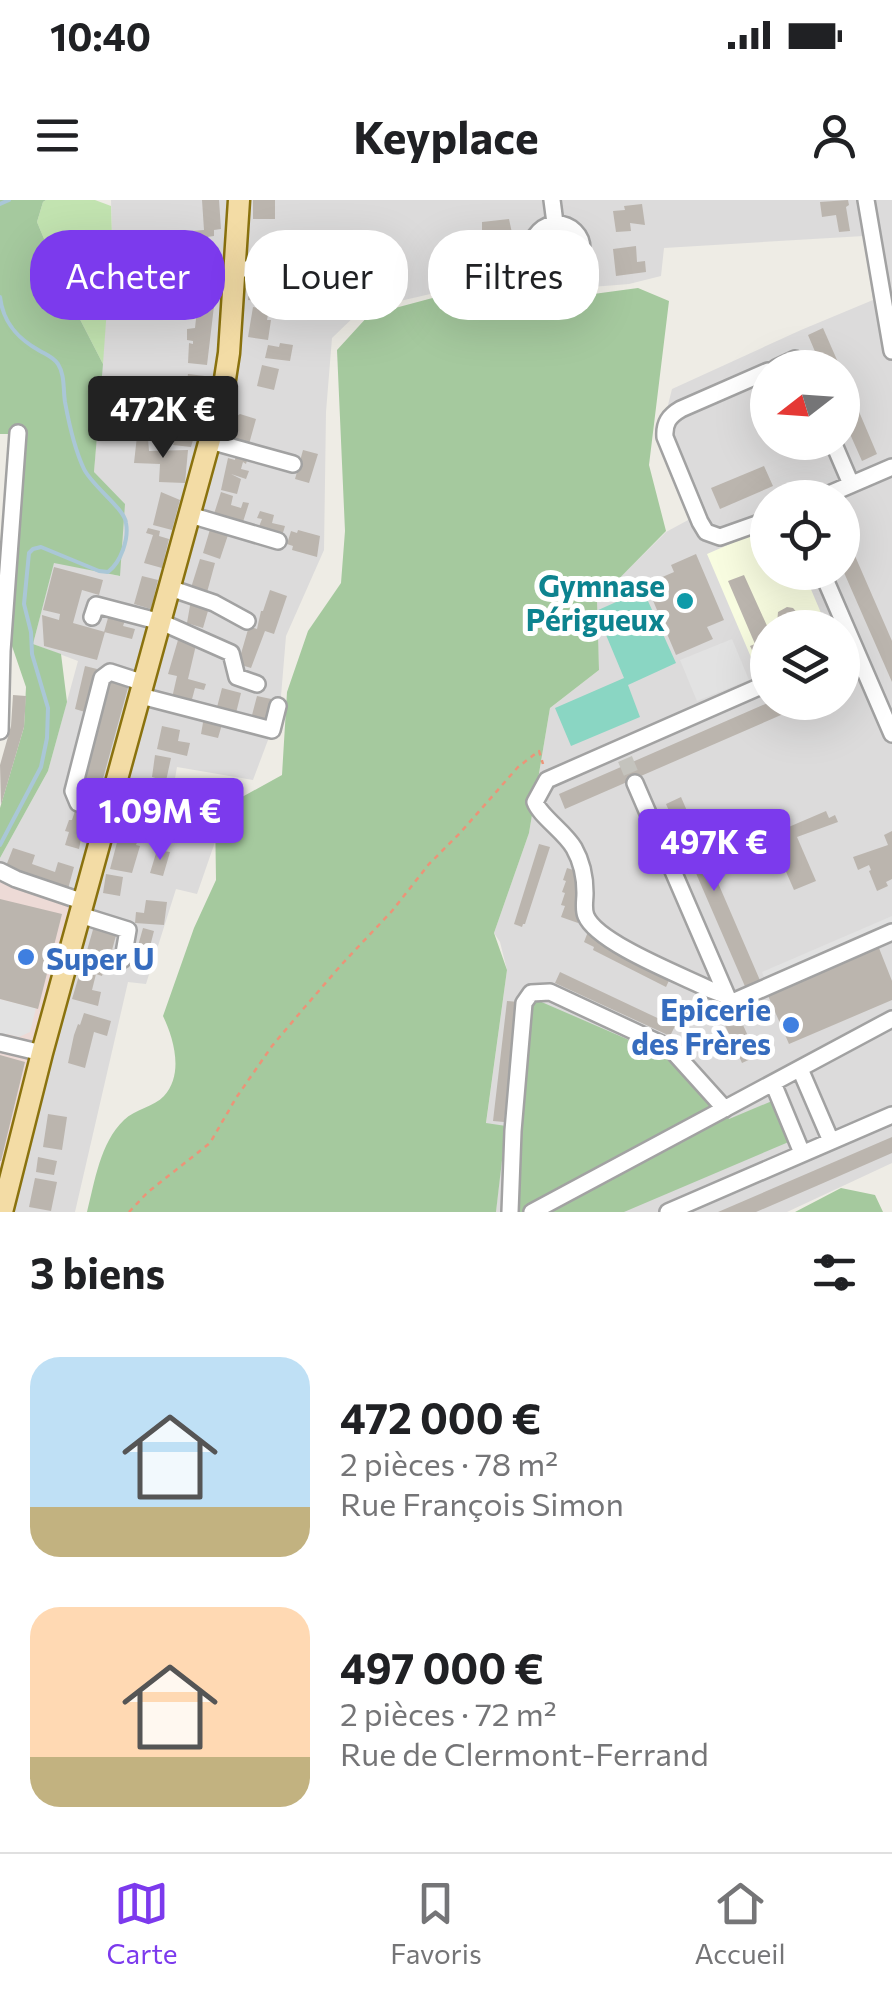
<!DOCTYPE html>
<html lang="fr">
<meta charset="utf-8">
<style>
:root{--surface:#fff;--page:#f2f2f2;--text:#202124;--muted:#757577;--line:#e0e0e0;--accent:#7c3aed}
body{margin:0;font-family:Commissioner,sans-serif;background:var(--page);color:var(--text);height:100vh;display:flex;flex-direction:column;font-size:38px;white-space:nowrap}
*{box-sizing:border-box;margin:0}
p{font-size:32px;color:var(--muted)}
.icon{flex:none;width:55px;height:55px;fill:none;stroke:currentColor;stroke-width:2;stroke-linecap:round;stroke-linejoin:round}
.map{position:relative;height:1012px;overflow:hidden}
.side{display:flex;flex-direction:column;background:var(--surface);flex:1}
.side>*{flex:none}
.banner{position:absolute;left:30px;top:30px;width:832px;height:90px;display:flex;gap:20px}
.needle{width:65px;rotate:253deg}
.fabs{position:absolute;left:750px;top:150px;display:grid;gap:20px}
.fabs a{display:grid;place-items:center;width:110px;height:110px;border-radius:50%;background:var(--surface);box-shadow:0 10px 40px #0002;font-size:50px}
.price{position:absolute;translate:-50% -85px;padding:0 22px;border-radius:10px;background:var(--accent);color:#fff;font-size:32px;line-height:65px;filter:drop-shadow(0 2px 5px #0008)}
.price::after{content:'';position:absolute;left:50%;top:60px;width:30px;height:22px;margin-left:-15px;background:inherit;clip-path:polygon(0 0,100% 0,50% 100%)}
.price.selected{background:#222;color:#fff}
ul{padding:0;list-style:none}
li{display:flex;align-items:center;gap:30px;height:250px;padding:0 30px}
li span{display:grid;place-items:center;flex:none;width:280px;height:200px;border-radius:30px;color:#555}
li>.icon{margin-inline-start:auto}
span .icon{width:120px;height:120px;fill:#fffc;stroke-width:1}
li b{font-size:42px}
h2{display:flex;justify-content:space-between;align-items:center;height:120px;padding:0 30px;font-size:42px}
.pill{padding:0 35px;border-radius:40px;background:var(--surface);box-shadow:0 10px 40px #0002;font-size:35px;line-height:90px}
.pill.selected{background:var(--accent);color:#fff}
.status{display:flex;justify-content:space-between;align-items:center;height:70px;padding:0 50px;background:var(--surface);direction:ltr}
.status svg{height:28px;fill:currentColor}
header{display:flex;justify-content:space-between;align-items:center;height:130px;padding:0 30px;background:var(--surface);font-size:45px;font-weight:700}
.menu{display:flex;justify-content:space-around;align-items:center;height:140px;border-top:2px solid var(--line);background:var(--surface);font-size:28px;color:var(--muted)}
.menu a{display:grid;justify-items:center;gap:5px}
.menu .selected{color:var(--accent)}
.map>svg:first-child{display:block}
.residential{fill:#dcdbdb;fill-rule:evenodd}
.commercial{fill:#eddad6}
.education{fill:#f8fce0}
.grass{fill:#c2e3b0}
.forest{fill:#a5c99e}
.pitch{fill:#8ad6c3}
.parking{fill:#e2e2e2}
.lines{fill:none;stroke-linecap:round;stroke-linejoin:round}
.stream{stroke:#aac7d7;stroke-width:4}
.building{fill:#bbb5ae}
.minor-tunnel{stroke:#c4c3bd;stroke-width:15;stroke-dasharray:15 8;stroke-linecap:butt}
.minor-casing{stroke:#a2a2a2;stroke-width:20}
.major-casing{stroke:#8a720e;stroke-width:25}
.path{stroke:#ec9478;stroke-width:2.5;stroke-dasharray:5 5;stroke-linecap:butt}
.minor{stroke:#fff;stroke-width:15}
.major{stroke:#f3dca5;stroke-width:20}
.culture-dot{fill:#0f9aa8;stroke:#fff;stroke-width:4}
.shop-dot{fill:#3f7fe0;stroke:#fff;stroke-width:4}
.labels{text-anchor:middle;dominant-baseline:central;stroke-width:10;stroke-linejoin:round;paint-order:stroke}
.culture-label{font-size:30px;font-weight:bold;fill:#0d838f;stroke:#fff;text-anchor:end}
.shop-label{font-size:30px;font-weight:bold;fill:#366cbe;stroke:#fff;text-anchor:start}
</style>
<div class="status"><b>10:40</b><svg viewBox="0 0 49 12"><path d="M0 12V9h3v3zM5 12V6h3v6zM10 12V3h3v9zM15 12V0h3v12zM26 1h20v11H26zM47 4h2v5h-2z"/></svg></div>
<header><svg class="icon" aria-label="menu" viewBox="0 0 24 24"><path d="M4 6h16M4 12h16M4 18h16"/></svg>Keyplace<svg class="icon" aria-label="person" viewBox="0 0 24 24"><circle cx="12" cy="8" r="4"/><path d="M4 21q1-7 8-7t8 7"/></svg></header>
<div class="map">
<svg width="892" height="1012" viewBox="0 0 892 1012">
<rect width="100%" height="100%" fill="#eeece5"/>
<path class="residential" d="M111 0H892V963L787 1012H496L505 927 486 924 507 770 500 742 494 733 529 633 550 508 599 470 596 401 666 332 690 319 659 241 672 189 801 130 873 100 864 36 664 48 661 76 629 84 517 93 491 99 452 89 361 110 332 138 326 212 324 350 286 436 280 508 253 580 177 567 167 624 215 642 197 694 176 689 146 784 128 782 75 1012H2L87 692 0 664V658L48 571 78 461 33 444 54 362 119 376 94 272 112 37ZM768 168H842V242H768ZM768 298H842V372H768ZM768 428H842V502H768Z"/>
<path class="commercial" d="M0 673 71 705 21 885 0 972Z"/>
<path class="education" d="M767 328 768 372 804 373 827 427 768 428 767 472 759 476 707 354Z"/>
<path class="grass" d="M46 0H95L111 6 112 37 103 164 68 96 37 22 43 2Z
M539 49a18 18 0 1 1 36 0a18 18 0 1 1-36 0Z"/>
<path class="forest" d="M0 0H46L43 2 37 22 68 96 103 164 94 272 125 304 120 376 54 363 33 444 61 454 67 502 48 571 0 658V608L24 527 26 487 0 411 10 234H0Z
M638 88 669 101 649 265 666 331 597 401 599 470 550 508 529 633 494 733 507 770 486 923 506 926 496 1012H87C95 981 100 943 124 920 135 909 154 907 164 896 184 874 174 839 163 816L194 728 216 680 215 612 282 575 287 492 308 431 341 383 345 331 337 150 369 115 440 96 504 106Z
M530 797 673 859 729 919 772 901 791 941 624 1012H514Z
M841 988 875 995 883 1012H795Z"/>
<path class="pitch" d="M643 390 676 463 628 485 640 517 571 546 555 508 624 478 596 411Z"/>
<path class="parking" d="M732 439 749 480 697 501 680 460Z
M892 716V725L765 780 762 772Z
M0 799 36 808 30 832 19 837 7 834 4 851 0 850Z"/>
<g class="lines">
<path class="stream" d="M0 4 9 0
M0 97C3 123 18 139 40 151 47 155 53 157 58 164 65 175 63 189 65 202 69 224 74 248 84 269 92 286 125 309 126 323 129 339 121 362 108 372L99 371 41 347 33 349 29 353 24 404 31 432 32 454 48 508 47 538 41 567 0 645"/>
</g>
<path class="building" d="M202 0H219L221 29 214 30V36L207 37 208 46 192 49 191 31 204 30Z
M253 0H275V19H253Z
M848 0 849 5 846 7 850 31 839 32 836 15 822 17 820 2Z
M642 4 645 25 630 23 631 31 616 32 613 11 625 10 624 6Z
M509 19 512 33 509 34 511 45 488 48 485 39 486 30H482V22Z
M296 40 298 59 297 81 281 78 279 61H282L280 41Z
M636 46 637 62 645 61 646 72 616 76 613 49Z
M363 54 360 103H349L352 55Z
M509 60 519 67 513 76 516 75 518 87 488 91 485 68 502 65 504 67Z
M196 66 218 69V88L215 91 194 88 192 98 181 96 182 87 194 88Z
M250 74 269 76 267 102 248 100Z
M297 88 295 109 278 107 280 89Z
M214 106 207 165 188 163 189 143 193 144V141L187 140V129L195 128 197 109Z
M253 107 269 109 267 120H271L268 140 248 137Z
M823 128 837 160 840 168H822L808 135Z
M280 143 293 145 290 161 265 158 268 145 279 147Z
M262 165 279 169 274 190 257 186Z
M188 174 205 176 200 207 174 203 175 197 167 196 169 186 179 187 180 179 187 181Z
M843 174 877 254 862 261 842 216Z
M181 214 199 219 191 247 173 245Z
M240 214 256 219 249 244 229 238 231 231 234 232 237 216Z
M137 236 148 238 149 251 188 250 185 283 159 282 160 264 134 263Z
M236 250 249 253 246 264 243 262 241 269 249 271 246 279 231 274 241 279 237 294 221 290 228 258 235 260Z
M303 250 318 254 309 283 295 279Z
M764 266 773 286 720 309 711 288Z
M161 292 180 300 172 330 153 325Z
M221 292 233 296 231 305 241 308 243 302 249 303 242 325 213 317Z
M260 311 274 315 272 323 285 326 282 336 258 329 262 319 257 318Z
M211 326 229 332 220 359 203 353Z
M842 326 892 441V482L842 368Z
M148 328 160 331 159 336 169 339 162 368 144 363 153 335 146 333Z
M298 330 320 336 317 357 292 350 293 346 287 344 291 331 297 333Z
M696 354 724 420 707 427 713 439 676 455 646 384 674 372 671 365Z
M200 359 215 363 206 396 190 391Z
M54 367 103 380 99 395 82 390 73 423 105 432 97 460 44 446 42 415 59 420 60 414 43 410Z
M744 375 768 428V449L754 454 750 446 755 444 728 381Z
M142 376 158 380 151 409 134 404Z
M270 390 287 396 274 434 265 431 251 468 238 464 249 426 257 429 261 411H263Z
M191 400 210 404 203 428 187 423Z
M787 407 793 408 799 415 797 426 771 428 777 424 778 412Z
M110 411 127 415 123 426 135 429 132 439 104 432Z
M178 440 196 445 188 479 206 484 204 490 195 488 191 503 172 498 177 476 168 474Z
M85 466 97 469 85 512 75 509Z
M111 479 129 484 98 597 80 592 85 576 82 575 87 571 96 538 93 537 97 534 105 501 102 500 107 497Z
M222 488 241 493 235 517 216 511Z
M13 495 26 496 24 527 1 605 0 565 11 526Z
M257 496 276 500 270 523 251 519Z
M770 502H811L565 609 559 594Z
M204 517 223 521 218 538 201 534Z
M162 526 180 530 178 541 190 543 187 556 157 549Z
M155 555 171 558 166 581 152 577Z
M138 589 160 595 155 613 133 607Z
M681 597 762 785 747 791 666 604Z
M76 608 90 611 86 624H84L79 649 65 645 69 632 65 631 69 620H72Z
M826 611 829 618 835 615 838 622 797 637 816 681 794 690 770 635Z
M124 618 141 622 139 630H142L136 645 140 646 132 673 110 669 120 631 118 630 119 626 121 627Z
M892 631V679L886 682 888 686 877 691 869 671 871 670 869 665 858 670 853 657 888 645 884 635Z
M539 644 550 647 525 724H523L522 727 514 724Z
M13 648 35 655 32 664 55 672 58 662 74 667 68 689 6 666Z
M157 650 170 652 163 676 150 673Z
M567 668 583 673 581 711 578 723 561 717 565 706 561 705 565 693 562 692 566 681 563 680Z
M106 674 123 677 120 696 103 693Z
M0 699 62 714 38 809 0 799Z
M146 700 167 702 164 725 135 723 136 712 144 713Z
M94 726 117 732 109 761 86 754Z
M143 728 154 731 144 770 132 767Z
M589 729 672 774 666 787 593 750 594 747 584 742Z
M877 743 892 781V800L789 844 766 791Z
M83 762 104 768 102 776 96 774 92 790 101 792 98 806 72 799Z
M560 772 668 823 669 821 676 824 670 836 555 783Z
M507 801 518 802 504 922 493 921Z
M734 805 757 856 742 863 719 812Z
M84 813 111 821 107 836 94 832 85 868 68 863 74 835 78 824 80 825Z
M0 855 25 862 1 961H0Z
M48 914 67 917 62 950 43 947Z
M892 937V953L821 984 756 1012H718Z
M38 957 57 961 54 975 36 972Z
M35 978 57 982 51 1011 29 1007Z"/>
<g class="lines">
<path class="minor-tunnel" d="M625 559 635 583"/>
<g class="minor-casing">
<path id="minor" d="M552 0 555 23
M866 0 892 151
M532 49a25 25 0 1 1 50 0a25 25 0 1 1-50 0Z
M235 69H272L275 84 343 87
M342 101 343 71
M776 168 795 159 799 168
M768 171 681 209C669 216 664 223 665 237L700 322 706 332 720 337 768 320
M210 241 293 264
M833 242 851 284
M820 298 892 267
M190 315 278 341
M822 372 892 534
M170 388 214 403 247 421
M92 417 96 405 161 422 231 453 237 477 257 484
M141 496 272 530 278 506
M0 531 2 451 18 233
M635 583 730 803 892 732
M109 611 78 603 73 591 102 478 110 472 144 483
M0 671 16 679 84 702
M80 715 128 730 123 759
M727 796 711 790C683 776 597 743 586 716 583 709 585 701 585 693 585 678 582 662 574 648 565 632 540 616 535 602L547 580 768 483
M0 843 42 853
M800 869 831 941
M773 883 802 953
M510 1012 513 931 524 803 531 793 550 792 670 848 725 909
M532 1012 892 819
M668 1012 892 915"/>
</g>
<g class="major-casing">
<path id="major" d="M2 1012 42 853 223 192 229 153 239 0"/>
</g>
<path class="path" d="M129 1012 148 992 210 943 236 898 272 846 304 808 342 764 392 711 429 664 460 633 518 567 539 551 543 564"/>
<use href="#minor" class="minor"/>
<use href="#major" class="major"/>
</g>
<circle class="culture-dot" cx="685" cy="401" r="10"/>
<g class="shop-dot">
<circle cx="26" cy="757" r="10"/>
<circle cx="791" cy="825" r="10"/>
</g>
<g class="labels">
<g class="culture-label">
<text x="665" y="384">Gymnase<tspan x="665" dy="34">Périgueux</tspan></text>
</g>
<g class="shop-label">
<text x="46" y="757">Super U</text>
<text x="771" y="808" text-anchor="end">Epicerie<tspan x="771" dy="34">des Frères</tspan></text>
</g>
</g>
</svg>
<div class="fabs">
<a><svg class="needle" viewBox="-14 -14 28 28"><path d="M0-13l5 13h-10z" fill="#e53935"/><path d="M0 13l5-13h-10z" fill="#757577"/></svg></a>
<a><svg class="icon" aria-label="locate" viewBox="0 0 24 24"><circle cx="12" cy="12" r="6"/><path d="M12 2v4M12 18v4M2 12h4M18 12h4"/></svg></a>
<a><svg class="icon" aria-label="layers" viewBox="0 0 24 24"><path d="M12 4l9 5-9 5-9-5zM3 14l9 5 9-5"/></svg></a>
</div>
<b class="price selected" style="left:163px;top:261px">472K €</b>
<b class="price" style="left:160px;top:663px">1.09M €</b>
<b class="price" style="left:714px;top:694px">497K €</b>
<div class="banner">
<a class="pill selected">Acheter</a>
<a class="pill">Louer</a>
<a class="pill">Filtres</a>
</div>
</div>
<section class="side">
<h2>3 biens<svg class="icon" aria-label="filters" viewBox="0 0 24 24"><path d="M4 7h16M4 17h16"/><circle cx="9" cy="7" r="2"/><circle cx="15" cy="17" r="2"/></svg></h2>
<ul>
<li><span style="background:linear-gradient(#bfe0f5 75%,#c2b280 0)"><svg class="icon" aria-label="home" viewBox="0 0 24 24"><path d="M3 11l9-7 9 7M6 9v11h12V9"/></svg></span><div><b>472 000 €</b><p>2 pièces · 78 m²</p><p>Rue François Simon</p></div></li>
<li><span style="background:linear-gradient(#ffd9b3 75%,#c2b280 0)"><svg class="icon" aria-label="home" viewBox="0 0 24 24"><path d="M3 11l9-7 9 7M6 9v11h12V9"/></svg></span><div><b>497 000 €</b><p>2 pièces · 72 m²</p><p>Rue de Clermont-Ferrand</p></div></li>
</ul>
</section>
<nav class="menu">
<a class="selected"><svg class="icon" aria-label="map" viewBox="0 0 24 24"><path d="M3 6l6-2 6 2 6-2v14l-6 2-6-2-6 2zM9 4v14M15 6v14"/></svg>Carte</a>
<a><svg class="icon" aria-label="saved" viewBox="0 0 24 24"><path d="M7 4h10v16l-5-4-5 4z"/></svg>Favoris</a>
<a><svg class="icon" aria-label="home" viewBox="0 0 24 24"><path d="M3 11l9-7 9 7M6 9v11h12V9"/></svg>Accueil</a>
</nav>
